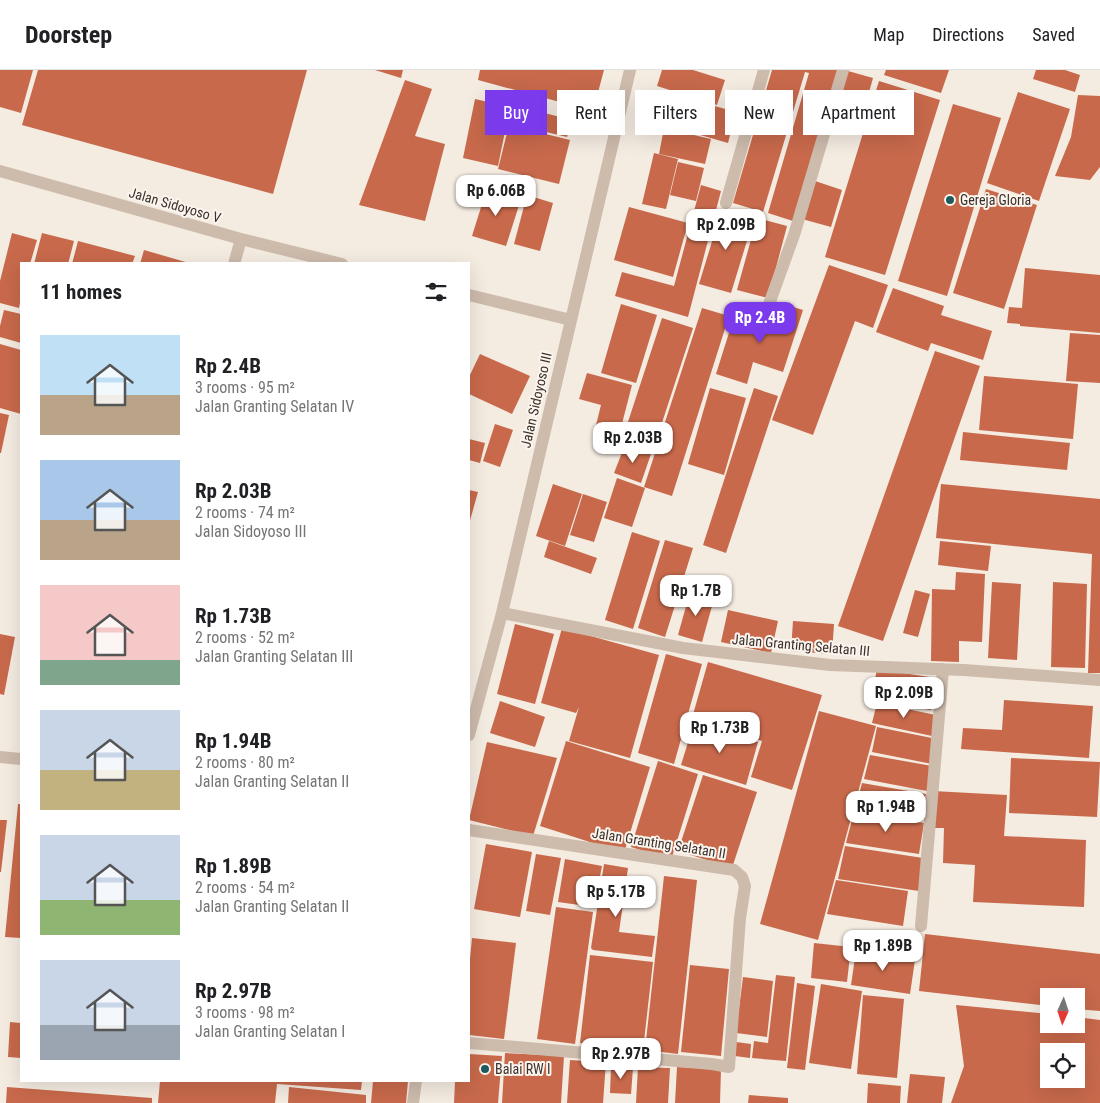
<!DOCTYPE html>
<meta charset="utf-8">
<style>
:root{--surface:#fff;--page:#f2f2f2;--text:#202124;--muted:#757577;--line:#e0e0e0;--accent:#7c3aed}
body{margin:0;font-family:"Roboto Condensed",sans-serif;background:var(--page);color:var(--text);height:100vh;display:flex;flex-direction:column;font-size:19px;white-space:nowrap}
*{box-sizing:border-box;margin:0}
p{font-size:16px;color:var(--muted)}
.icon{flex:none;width:28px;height:28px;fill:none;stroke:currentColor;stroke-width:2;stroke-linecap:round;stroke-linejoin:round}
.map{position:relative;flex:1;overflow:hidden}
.panel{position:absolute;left:20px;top:192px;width:450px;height:820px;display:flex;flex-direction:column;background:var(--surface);border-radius:0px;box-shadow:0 5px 20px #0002}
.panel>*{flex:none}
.banner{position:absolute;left:485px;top:20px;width:475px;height:45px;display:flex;gap:10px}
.needle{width:32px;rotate:183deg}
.tools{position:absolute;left:1040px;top:918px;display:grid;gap:10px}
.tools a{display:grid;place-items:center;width:45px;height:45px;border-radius:0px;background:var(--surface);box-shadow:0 5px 20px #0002;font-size:25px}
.price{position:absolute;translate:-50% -42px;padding:0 11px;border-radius:10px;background:#fff;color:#222;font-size:16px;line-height:32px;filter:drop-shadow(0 1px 2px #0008)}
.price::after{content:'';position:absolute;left:50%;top:30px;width:15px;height:11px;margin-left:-8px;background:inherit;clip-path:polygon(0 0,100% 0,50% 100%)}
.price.selected{background:var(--accent);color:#fff}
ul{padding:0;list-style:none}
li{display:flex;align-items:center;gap:15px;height:125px;padding:0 20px}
li span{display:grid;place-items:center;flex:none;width:140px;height:100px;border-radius:0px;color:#555}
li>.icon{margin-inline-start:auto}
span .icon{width:60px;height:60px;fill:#fffc;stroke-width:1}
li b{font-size:21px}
h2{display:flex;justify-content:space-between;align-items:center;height:60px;padding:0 20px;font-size:21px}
.chip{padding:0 18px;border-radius:0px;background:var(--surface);box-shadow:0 5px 20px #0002;font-size:18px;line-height:45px}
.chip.selected{background:var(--accent);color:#fff}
header{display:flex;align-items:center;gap:30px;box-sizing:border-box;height:70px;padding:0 25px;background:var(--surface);border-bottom:1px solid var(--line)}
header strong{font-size:24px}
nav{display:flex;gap:28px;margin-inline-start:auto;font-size:18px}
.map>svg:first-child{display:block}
.building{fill:#c8694b;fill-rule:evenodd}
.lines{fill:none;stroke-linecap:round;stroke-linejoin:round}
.minor{stroke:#cdbbac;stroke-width:12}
.poi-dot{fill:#1f5a5e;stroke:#fbf5ee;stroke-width:2}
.labels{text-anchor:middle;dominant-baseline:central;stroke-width:4;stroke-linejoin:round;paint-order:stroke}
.poi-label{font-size:14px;fill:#3b302b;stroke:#fbf5ee;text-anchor:start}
.street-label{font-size:14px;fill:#3b302b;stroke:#fbf5ee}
</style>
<header>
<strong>Doorstep</strong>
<nav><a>Map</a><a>Directions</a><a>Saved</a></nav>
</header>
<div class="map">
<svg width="1100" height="1033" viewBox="0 0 1100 1033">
<rect width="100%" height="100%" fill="#f4ebe1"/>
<path class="building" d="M0 0H33L21 43 0 37Z
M38 0H307L273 124 22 55Z
M375 0H403L401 8Z
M480 0H604L593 41 478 10Z
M662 0H693L725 10 717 35 657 16Z
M772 0H841L796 152 768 143 809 3 805 2 763 142 733 133Z
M886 0H949L941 23 884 5Z
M1036 0H1065L1080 5 1075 22 1033 9Z
M848 1 873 8 862 47 837 40Z
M405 10 432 19 415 66 445 74 425 151 359 135Z
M879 11 940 30 885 205 825 187Z
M661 21 736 42 728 73 652 51Z
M1018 22 1070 39 1039 131 987 113Z
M1078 25 1100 26V97L1090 110 1055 106 1071 67Z
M475 29 510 37 498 96 463 88Z
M953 34 1001 48 947 226 898 211Z
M513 35 572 50 567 67 508 53Z
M509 55 570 70 559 114 498 99Z
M664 58 711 69 705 94 659 84Z
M654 83 678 89 666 139 642 134Z
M678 92 704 98 696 131 670 125Z
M815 111 842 120 831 157 802 149Z
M701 115 721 121 688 247 615 226 622 202 674 216Z
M487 118 521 129 506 176 472 166Z
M986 119 1037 135 1004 239 953 223Z
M527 125 553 133 540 181 514 174Z
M629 137 688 153 673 207 614 190Z
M722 139 754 148 731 223 699 214Z
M757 148 787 156 768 228 737 220Z
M12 163 37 170 30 194H21V228L19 238 0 233V211Z
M42 163 74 171 68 194H34Z
M78 171 135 186 132 194H72Z
M144 180 189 193V194H140Z
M829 195 888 215 873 258 855 251 813 365 772 350Z
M1025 198 1100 205V263L1020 256V254L1007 253 1009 237 1022 238Z
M893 218 944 236 941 245 992 261 983 290 931 273 928 281 876 262Z
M774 231 803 240 783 302 753 292 747 314 716 304 733 250 765 259Z
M621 234 657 245 636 313 601 303Z
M702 238 729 246 672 426 644 417Z
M4 240 21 244V273L0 267V256Z
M662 248 693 258 657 368 626 358Z
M1070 263 1100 265V313L1066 311Z
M0 274 21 280V344L0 338Z
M935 281 980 296 883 571 838 556Z
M480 284 530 306 512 344 469 324V307Z
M587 303 632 315 617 373 593 367 601 335 579 329Z
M984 306 1078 314 1073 369 979 360Z
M710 318 746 328 724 405 688 394Z
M754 318 778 326 726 483 703 475Z
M0 343 9 345 1 383H0Z
M495 354 513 360 500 397 483 391Z
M963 362 1070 373 1067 400 960 390Z
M469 369 485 373 480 393 469 390Z
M625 375 651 384 641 413 614 403Z
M617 408 645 418 632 457 604 448Z
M553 414 582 424 565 476 536 466Z
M941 414 1100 429V603H1088L1092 484 936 468Z
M469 420 478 422 469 454Z
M583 424 607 432 594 472 570 465Z
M632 462 660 471 633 559 605 550Z
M665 470 693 478 665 567 638 558Z
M549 471 597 488 591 504 544 487Z
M940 471 991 476 988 501 938 495Z
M956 502 985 504 982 572 959 571V592L931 591 932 519 955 520Z
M992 512 1021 514 1017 590 988 588Z
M1053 512 1087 514 1085 598 1051 597Z
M915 520 930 524 918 567 903 563Z
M690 522 714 529 702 572 678 565Z
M728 540 778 551 771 583 721 572Z
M793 551 834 554 832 584 791 581Z
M515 554 554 564 535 634 497 624Z
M562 558 659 585 630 688 569 671 579 637 576 643 541 633Z
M0 564 15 567 4 625 0 624Z
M666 584 702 594 674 694 638 683Z
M708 592 822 625 792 720 751 707 762 671 692 648Z
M877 599 936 608 931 640 871 631Z
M1004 630 1093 636 1089 688 961 679 963 658 1002 660Z
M500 631 545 647 535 677 490 663Z
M877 633 936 645 932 666 872 653Z
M819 641 876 656 818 870 760 854Z
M694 653 758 672 746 715 681 695Z
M877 657 937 669 932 694 872 682Z
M566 671 650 697 624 783 540 756Z
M487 672 557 688 533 766 469 750Z
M870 685 932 696 927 721 864 709Z
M1011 688 1100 692 1097 747 1009 743Z
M658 691 698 704 671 790 631 777Z
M703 705 757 722 732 798 678 781Z
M862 713 926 724 922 751 855 740Z
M933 721 1007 725 1004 766 1086 770 1084 837 973 832 975 795 943 793 944 758H931Z
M18 734H21V868L5 867Z
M854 742 924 753 919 784 846 773Z
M0 750H7L1 802H0Z
M486 774 532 782 520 847 474 839Z
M845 776 923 788 919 821 838 809Z
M536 784 561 788 550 845 526 841Z
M565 789 602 796 594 837 558 832Z
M604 794 628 798 619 862 655 866 652 887 593 880 591 878Z
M664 806 697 810 678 984 645 980Z
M836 810 908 821 903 856 827 844Z
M556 837 593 842 575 974 537 969Z
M925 864 1100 884V941L1076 939V926H1049V936L919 921Z
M472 868 516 873 504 969 469 965V899Z
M814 873 851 877 847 912 811 908Z
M856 881 915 890 910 924 851 915Z
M590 885 653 892 643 980 580 973Z
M690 895 729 899 721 986 681 982Z
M776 905 795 907 786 991 752 988 754 971 768 973Z
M743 907 773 911 767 967 736 963Z
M797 913 815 916 805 1000 787 998Z
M821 914 862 921 851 999 809 993Z
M863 925 904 929 897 1008 857 1004Z
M956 935 1049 944V954H1076V947L1100 950V1033H951L964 996ZM1049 981H1076V1009H1049Z
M10 952 21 953V988L8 987Z
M736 972 751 974 750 988 735 986Z
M505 983 564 986 561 1033H502Z
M469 984 502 986 498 1033H454L455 1011H469Z
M570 990 606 992 603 1033H567Z
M611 997 633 998 631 1024 610 1023Z
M638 997 670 998 668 1033H636Z
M677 997 721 999 720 1033H675Z
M910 1004 945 1007 942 1033H907Z
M160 1011H362L361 1020 277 1014 275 1033H158Z
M373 1011H408L406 1033H371Z
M868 1013 901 1016 900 1033H867Z
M7 1017 152 1028V1033H6Z
M289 1017 366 1025V1033H288Z
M749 1025 788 1028V1033H748Z"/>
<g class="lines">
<path class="minor" d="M0 101 241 169 342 194
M726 133 764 0
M234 194 241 169
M469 225 571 250
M763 251 794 165 843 0
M502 543 683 578 830 595 964 600 1100 610
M469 665 502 543 630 0
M0 687 21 689
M469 760 734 800 742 807 745 816 740 848 729 997 712 994 469 973
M921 856 943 599
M413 1033 416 1011"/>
</g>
<g class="poi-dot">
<circle cx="950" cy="130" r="5"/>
<circle cx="485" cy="999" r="5"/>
</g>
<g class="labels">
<g class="poi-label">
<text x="960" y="130">Gereja Gloria</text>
<text x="495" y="999">Balai RW I</text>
</g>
<g class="street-label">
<text transform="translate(175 135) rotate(16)">Jalan Sidoyoso V</text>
<text transform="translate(536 330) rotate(-77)">Jalan Sidoyoso III</text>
<text transform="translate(801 575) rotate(5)">Jalan Granting Selatan III</text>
<text transform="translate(659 773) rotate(9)">Jalan Granting Selatan II</text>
</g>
</g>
</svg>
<div class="tools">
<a><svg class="needle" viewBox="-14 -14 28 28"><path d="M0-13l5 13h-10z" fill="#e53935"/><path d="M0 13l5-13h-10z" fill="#757577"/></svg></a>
<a><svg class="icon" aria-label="locate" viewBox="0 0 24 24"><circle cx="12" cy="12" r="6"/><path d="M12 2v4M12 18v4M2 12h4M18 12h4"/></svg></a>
</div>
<b class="price" style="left:496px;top:147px">Rp 6.06B</b>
<b class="price" style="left:726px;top:181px">Rp 2.09B</b>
<b class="price selected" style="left:760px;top:274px">Rp 2.4B</b>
<b class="price" style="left:633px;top:394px">Rp 2.03B</b>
<b class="price" style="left:696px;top:547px">Rp 1.7B</b>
<b class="price" style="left:904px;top:649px">Rp 2.09B</b>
<b class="price" style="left:720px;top:684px">Rp 1.73B</b>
<b class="price" style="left:886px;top:763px">Rp 1.94B</b>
<b class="price" style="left:616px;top:848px">Rp 5.17B</b>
<b class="price" style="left:883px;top:902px">Rp 1.89B</b>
<b class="price" style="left:621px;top:1010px">Rp 2.97B</b>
<div class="banner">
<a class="chip selected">Buy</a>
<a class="chip">Rent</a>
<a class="chip">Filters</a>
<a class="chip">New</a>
<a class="chip">Apartment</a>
</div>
<section class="panel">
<h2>11 homes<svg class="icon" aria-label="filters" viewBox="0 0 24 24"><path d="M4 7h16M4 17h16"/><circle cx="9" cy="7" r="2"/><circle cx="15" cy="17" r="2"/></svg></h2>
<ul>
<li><span style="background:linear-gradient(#bfe0f5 60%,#b9a48a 0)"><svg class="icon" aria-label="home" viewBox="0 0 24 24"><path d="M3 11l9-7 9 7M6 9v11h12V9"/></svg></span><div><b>Rp 2.4B</b><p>3 rooms · 95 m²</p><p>Jalan Granting Selatan IV</p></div></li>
<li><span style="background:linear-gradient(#a9c7e8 60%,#b9a48a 0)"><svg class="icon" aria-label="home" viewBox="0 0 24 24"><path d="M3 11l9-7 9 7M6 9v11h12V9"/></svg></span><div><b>Rp 2.03B</b><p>2 rooms · 74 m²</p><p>Jalan Sidoyoso III</p></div></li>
<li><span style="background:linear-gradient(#f6c9c9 75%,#7fa58c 0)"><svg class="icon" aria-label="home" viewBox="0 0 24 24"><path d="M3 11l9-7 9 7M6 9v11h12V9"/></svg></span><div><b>Rp 1.73B</b><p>2 rooms · 52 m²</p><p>Jalan Granting Selatan III</p></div></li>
<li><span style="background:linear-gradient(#c9d6e8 60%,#c2b280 0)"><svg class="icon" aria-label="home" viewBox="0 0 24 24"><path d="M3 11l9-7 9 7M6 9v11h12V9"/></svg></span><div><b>Rp 1.94B</b><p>2 rooms · 80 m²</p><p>Jalan Granting Selatan II</p></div></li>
<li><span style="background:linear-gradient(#c9d6e8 65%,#8fb573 0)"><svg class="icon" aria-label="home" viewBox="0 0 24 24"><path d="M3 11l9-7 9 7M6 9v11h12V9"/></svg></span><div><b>Rp 1.89B</b><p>2 rooms · 54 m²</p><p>Jalan Granting Selatan II</p></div></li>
<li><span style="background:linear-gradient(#c9d6e8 65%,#9aa5b1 0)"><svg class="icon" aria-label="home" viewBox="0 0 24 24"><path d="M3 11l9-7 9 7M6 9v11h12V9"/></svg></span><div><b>Rp 2.97B</b><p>3 rooms · 98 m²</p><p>Jalan Granting Selatan I</p></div></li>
</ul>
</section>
</div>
